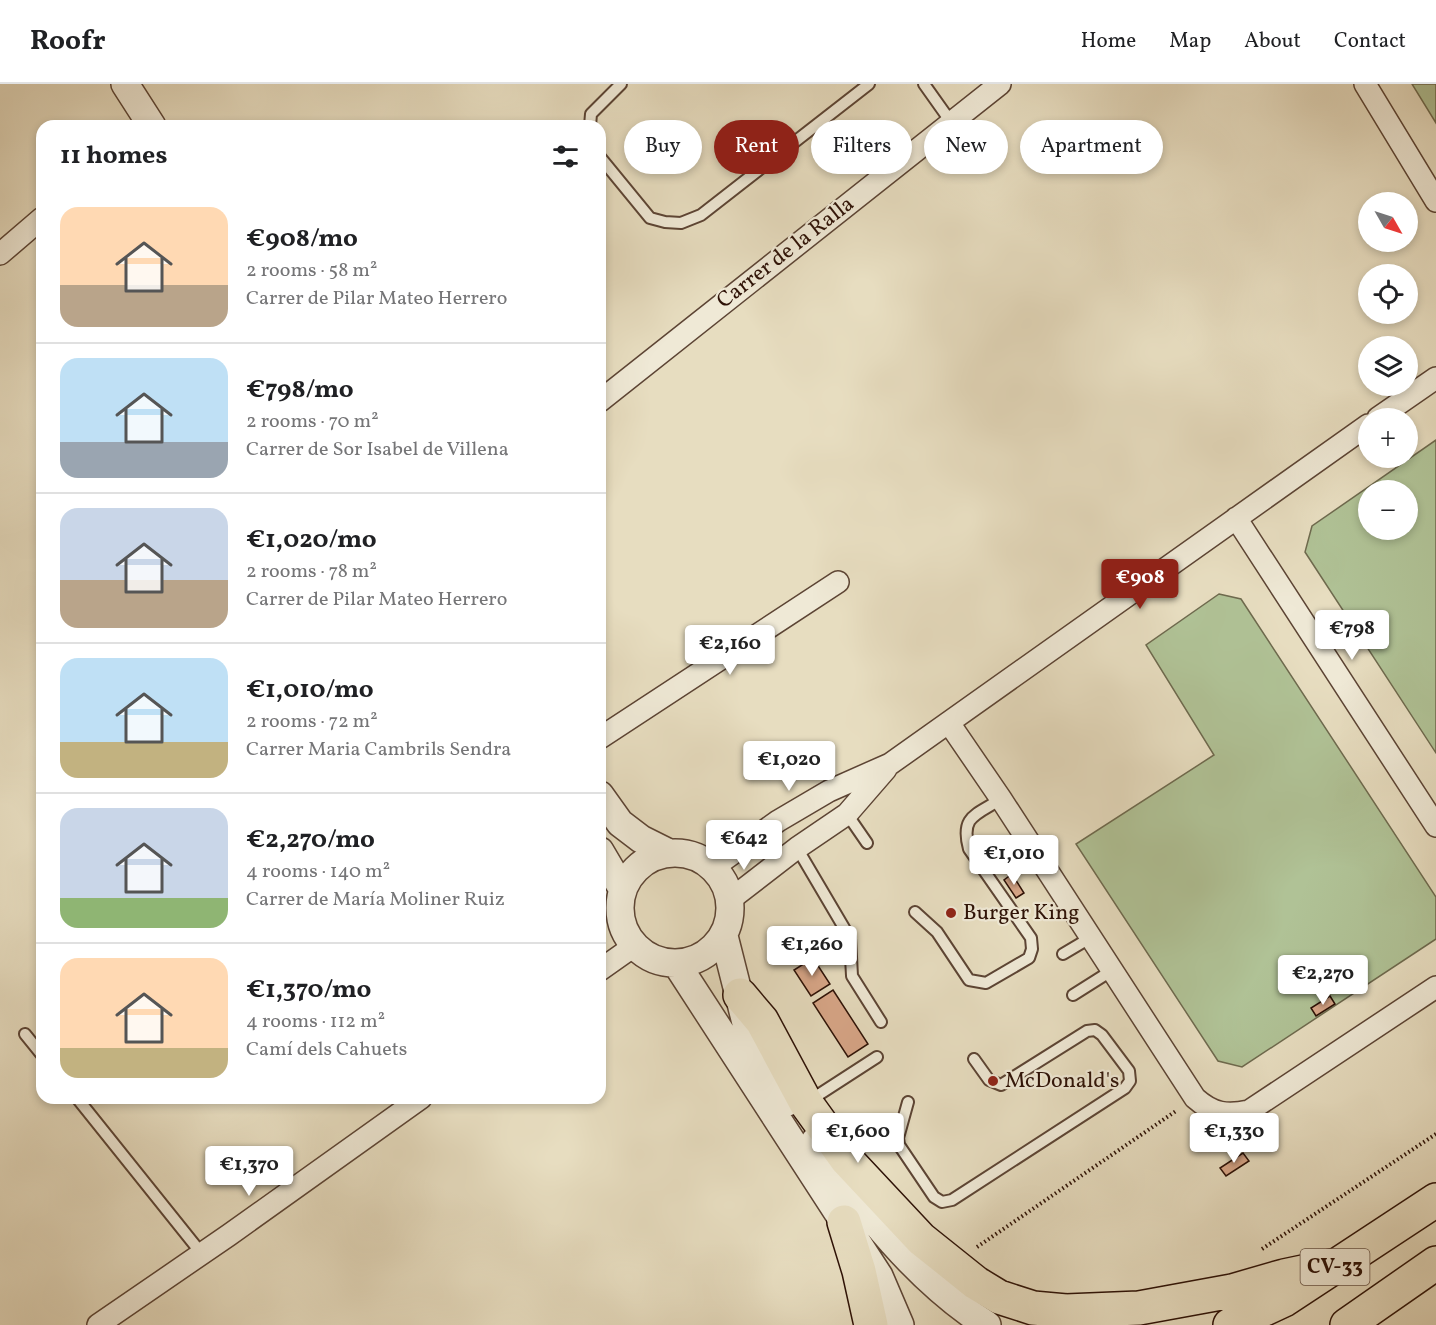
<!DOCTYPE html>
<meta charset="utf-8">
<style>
:root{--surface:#fff;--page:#f2f2f2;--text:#202124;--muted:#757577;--line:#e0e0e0;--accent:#8f2418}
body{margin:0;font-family:Vollkorn,serif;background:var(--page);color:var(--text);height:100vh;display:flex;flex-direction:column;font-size:22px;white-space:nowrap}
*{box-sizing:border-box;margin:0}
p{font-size:20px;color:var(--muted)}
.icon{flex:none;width:33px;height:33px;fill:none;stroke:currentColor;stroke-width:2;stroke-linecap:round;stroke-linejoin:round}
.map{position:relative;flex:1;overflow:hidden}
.panel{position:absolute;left:36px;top:36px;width:570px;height:984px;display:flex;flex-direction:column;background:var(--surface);border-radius:18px;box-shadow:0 3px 9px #0003}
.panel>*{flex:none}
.banner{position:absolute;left:624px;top:36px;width:570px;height:54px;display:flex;gap:12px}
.needle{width:39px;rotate:129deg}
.fabs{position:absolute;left:1358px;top:108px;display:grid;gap:12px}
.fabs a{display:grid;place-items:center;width:60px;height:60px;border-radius:50%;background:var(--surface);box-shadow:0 3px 9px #0003;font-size:30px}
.price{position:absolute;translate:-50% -51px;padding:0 14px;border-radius:6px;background:#fff;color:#222;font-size:20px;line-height:39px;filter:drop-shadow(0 2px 3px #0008)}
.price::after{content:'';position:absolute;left:50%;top:36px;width:18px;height:14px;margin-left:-9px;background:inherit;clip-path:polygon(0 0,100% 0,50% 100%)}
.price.on{background:var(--accent);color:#fff}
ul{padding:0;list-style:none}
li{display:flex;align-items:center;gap:18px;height:150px;padding:0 24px}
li+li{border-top:2px solid var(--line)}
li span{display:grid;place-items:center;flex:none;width:168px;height:120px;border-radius:18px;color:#555}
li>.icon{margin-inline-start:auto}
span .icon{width:72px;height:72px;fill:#fffc;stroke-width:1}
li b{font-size:26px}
h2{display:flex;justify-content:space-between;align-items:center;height:72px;padding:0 24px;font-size:26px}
.tag{padding:0 21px;border-radius:27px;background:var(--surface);box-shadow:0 3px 9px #0003;font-size:21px;line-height:54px}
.tag.on{background:var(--accent);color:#fff}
header{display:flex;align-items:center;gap:36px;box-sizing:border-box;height:84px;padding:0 30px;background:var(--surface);border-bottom:2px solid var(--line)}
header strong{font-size:28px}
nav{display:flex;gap:33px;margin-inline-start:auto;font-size:21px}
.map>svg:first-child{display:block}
.green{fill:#b0c296;stroke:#6e6a4e;stroke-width:1.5;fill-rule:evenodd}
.building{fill:#d9a789;stroke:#2d1106;stroke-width:1.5}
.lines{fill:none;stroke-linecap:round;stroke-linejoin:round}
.service-casing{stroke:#5c4434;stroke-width:14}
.minor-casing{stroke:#5c4434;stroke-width:24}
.tertiary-casing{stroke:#5c4434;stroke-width:30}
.trunk-casing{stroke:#2d1106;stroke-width:36}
.path{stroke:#2d1106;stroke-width:4;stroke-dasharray:1.5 3;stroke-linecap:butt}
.service{stroke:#efe9d6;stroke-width:10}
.minor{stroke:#efe9d6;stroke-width:21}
.tertiary{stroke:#efe9d6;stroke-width:27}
.trunk{stroke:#e7ddc0;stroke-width:33}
.poi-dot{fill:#8f2418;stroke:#efe9d6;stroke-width:2}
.labels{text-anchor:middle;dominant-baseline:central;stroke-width:4.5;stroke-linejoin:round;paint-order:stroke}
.shield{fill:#efe9d6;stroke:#675244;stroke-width:1.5}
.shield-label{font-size:21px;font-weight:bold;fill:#2d1106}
.street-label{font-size:22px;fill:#2d1106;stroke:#efe9d6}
.poi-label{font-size:22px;fill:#2d1106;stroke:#efe9d6;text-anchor:start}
</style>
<header>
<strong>Roofr</strong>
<nav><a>Home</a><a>Map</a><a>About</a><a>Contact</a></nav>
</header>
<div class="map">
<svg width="1436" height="1241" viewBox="0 0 1436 1241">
<rect width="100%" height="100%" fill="#e7ddc0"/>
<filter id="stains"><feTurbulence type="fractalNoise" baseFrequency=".00333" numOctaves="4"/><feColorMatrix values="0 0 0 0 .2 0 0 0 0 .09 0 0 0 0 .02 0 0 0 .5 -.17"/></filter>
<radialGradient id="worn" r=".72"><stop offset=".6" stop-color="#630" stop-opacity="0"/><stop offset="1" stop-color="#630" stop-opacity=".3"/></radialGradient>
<path class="green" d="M1412 0H1436V39Z
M1436 356V669L1305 468 1312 442ZM1368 406H1407V446H1368Z
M1219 510 1241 515 1436 813V855L1242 983 1218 977 1076 760 1214 671 1146 561Z"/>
<path class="building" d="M1012 790 1024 809 1016 814 1004 796Z
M813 874 830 900 811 912 794 886Z
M833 906 868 960 848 973 813 919Z
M1330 912 1335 920 1316 932 1311 924Z
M1243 1069 1249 1077 1226 1092 1220 1084Z"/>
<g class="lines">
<g class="service-casing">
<path id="service" d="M924 0 951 38
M590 42 591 30 621 0
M600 73 650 134 665 138 681 139 701 131 869 0
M847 730 867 759
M797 764 850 854 852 892 881 938
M915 828 937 848 969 896 986 899 1029 874 1032 865 1031 854 969 765C960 732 976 731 1001 715
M1063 870 1090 854
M1073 911 1111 887
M25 950 42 971
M77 1014 202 1170
M809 1017 877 973
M908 1018 898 1054 899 1061 934 1113 942 1118 952 1116 1125 1004 1130 997 1129 987 1102 951 1095 946 1087 947 1001 1001 989 996 974 975"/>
</g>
<g class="minor-casing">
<path id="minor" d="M1365 0 1436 117
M0 170 42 134
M600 317 1000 0
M1378 334 1436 294
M1236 434 1436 742
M949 639 1001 715 1195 1014C1213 1030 1227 1032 1249 1027L1436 903
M600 654 838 498
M714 783 778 737 829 707 890 680 1368 341
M731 815 797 764 847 730 886 685
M600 886 634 862
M98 1241 229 1151 421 1014"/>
</g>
<g class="tertiary-casing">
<path id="tertiary" d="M125 0 152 42
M600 711 620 739 641 755 667 768
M600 767 623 806
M620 824a55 55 0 1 1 110 0a55 55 0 1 1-110 0Z
M724 852 748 947 788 1018
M676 879 879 1192 900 1241
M815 1057C861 1125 918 1197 987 1241"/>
</g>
<g class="trunk-casing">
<path id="trunk" d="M740 911 762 937 806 1019 847 1076 921 1155 976 1199 999 1213 1033 1224 1066 1227 1139 1224 1232 1207 1284 1192 1341 1180
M844 1138 859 1187 871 1241
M1230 1241 1284 1216 1436 1116
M1347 1241 1436 1179"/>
</g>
<path class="path" d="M977 1163 1176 1027
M1262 1165 1436 1050"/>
<use href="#service" class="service"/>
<use href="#minor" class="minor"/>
<use href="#tertiary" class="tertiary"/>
<use href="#trunk" class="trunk"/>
</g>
<g class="poi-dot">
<circle cx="951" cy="829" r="6"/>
<circle cx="993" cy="997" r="6"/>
</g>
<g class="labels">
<rect class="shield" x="1300.5" y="1165" width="69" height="36" rx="4.5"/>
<g class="shield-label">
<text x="1335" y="1183">CV-33</text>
</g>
<g class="street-label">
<text transform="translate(786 169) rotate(-38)">Carrer de la Ralla</text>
</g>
<g class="poi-label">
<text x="963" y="829">Burger King</text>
<text x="1005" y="997">McDonald's</text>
</g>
</g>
<rect width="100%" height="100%" filter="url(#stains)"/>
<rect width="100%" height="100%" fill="url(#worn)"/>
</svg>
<div class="fabs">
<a><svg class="needle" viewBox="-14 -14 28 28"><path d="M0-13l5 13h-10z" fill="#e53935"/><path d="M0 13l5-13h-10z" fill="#757577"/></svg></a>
<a><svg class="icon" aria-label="locate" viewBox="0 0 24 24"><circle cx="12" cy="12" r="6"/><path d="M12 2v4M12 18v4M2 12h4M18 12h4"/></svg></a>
<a><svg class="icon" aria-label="layers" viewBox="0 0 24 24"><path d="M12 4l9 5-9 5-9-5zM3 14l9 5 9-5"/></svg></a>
<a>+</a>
<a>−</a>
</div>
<b class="price on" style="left:1140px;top:526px">€908</b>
<b class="price" style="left:1352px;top:577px">€798</b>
<b class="price" style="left:730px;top:592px">€2,160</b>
<b class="price" style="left:789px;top:708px">€1,020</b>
<b class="price" style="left:744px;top:787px">€642</b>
<b class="price" style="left:1014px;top:802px">€1,010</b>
<b class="price" style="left:812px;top:893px">€1,260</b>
<b class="price" style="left:1323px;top:922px">€2,270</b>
<b class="price" style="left:858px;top:1080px">€1,600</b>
<b class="price" style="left:1234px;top:1080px">€1,330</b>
<b class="price" style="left:249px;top:1113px">€1,370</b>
<div class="banner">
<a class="tag">Buy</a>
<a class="tag on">Rent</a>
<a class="tag">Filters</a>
<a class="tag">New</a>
<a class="tag">Apartment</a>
</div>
<section class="panel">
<h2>11 homes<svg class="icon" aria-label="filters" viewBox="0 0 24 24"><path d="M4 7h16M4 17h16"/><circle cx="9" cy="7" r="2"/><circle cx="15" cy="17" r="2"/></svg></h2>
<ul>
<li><span style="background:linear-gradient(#ffd9b3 65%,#b9a48a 0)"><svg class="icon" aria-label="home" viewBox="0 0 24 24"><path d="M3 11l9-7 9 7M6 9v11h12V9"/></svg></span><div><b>€908/mo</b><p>2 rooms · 58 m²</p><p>Carrer de Pilar Mateo Herrero</p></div></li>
<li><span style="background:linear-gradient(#bfe0f5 70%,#9aa5b1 0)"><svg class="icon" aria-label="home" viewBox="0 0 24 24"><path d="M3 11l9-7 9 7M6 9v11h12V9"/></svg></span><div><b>€798/mo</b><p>2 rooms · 70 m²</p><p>Carrer de Sor Isabel de Villena</p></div></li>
<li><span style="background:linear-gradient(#c9d6e8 60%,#b9a48a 0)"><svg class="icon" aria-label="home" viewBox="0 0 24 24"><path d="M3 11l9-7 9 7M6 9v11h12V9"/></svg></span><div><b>€1,020/mo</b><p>2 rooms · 78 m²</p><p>Carrer de Pilar Mateo Herrero</p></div></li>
<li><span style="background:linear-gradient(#bfe0f5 70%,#c2b280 0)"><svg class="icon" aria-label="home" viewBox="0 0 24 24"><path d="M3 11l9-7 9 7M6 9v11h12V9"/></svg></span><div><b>€1,010/mo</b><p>2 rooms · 72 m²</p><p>Carrer Maria Cambrils Sendra</p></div></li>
<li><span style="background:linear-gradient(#c9d6e8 75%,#8fb573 0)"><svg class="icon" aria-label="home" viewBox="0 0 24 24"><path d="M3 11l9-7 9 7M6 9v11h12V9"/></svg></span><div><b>€2,270/mo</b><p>4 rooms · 140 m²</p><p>Carrer de María Moliner Ruiz</p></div></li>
<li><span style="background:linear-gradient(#ffd9b3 75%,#c2b280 0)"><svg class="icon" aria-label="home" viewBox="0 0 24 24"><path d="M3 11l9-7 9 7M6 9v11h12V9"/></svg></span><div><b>€1,370/mo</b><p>4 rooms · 112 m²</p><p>Camí dels Cahuets</p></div></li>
</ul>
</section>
</div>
